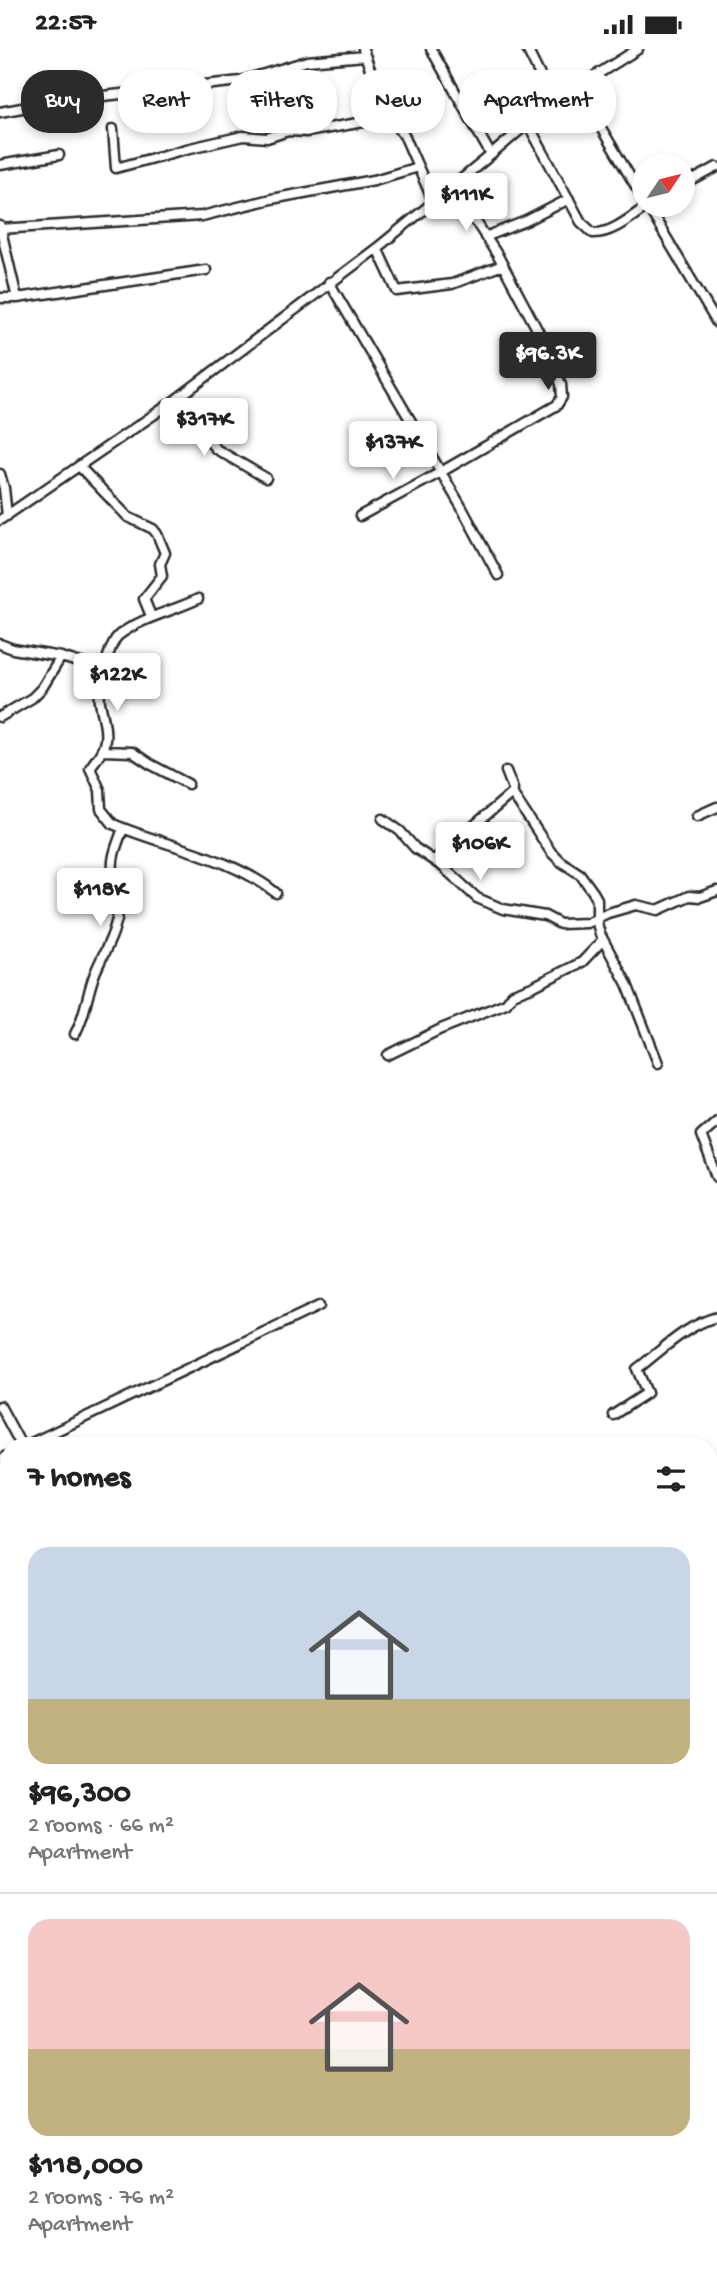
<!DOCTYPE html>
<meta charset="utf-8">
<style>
:root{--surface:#fff;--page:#f2f2f2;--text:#222;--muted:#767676;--line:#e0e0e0;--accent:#2b2b2b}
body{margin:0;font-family:"Gochi Hand",sans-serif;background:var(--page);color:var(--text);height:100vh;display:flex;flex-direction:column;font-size:26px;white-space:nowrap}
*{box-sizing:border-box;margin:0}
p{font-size:23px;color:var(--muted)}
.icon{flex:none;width:38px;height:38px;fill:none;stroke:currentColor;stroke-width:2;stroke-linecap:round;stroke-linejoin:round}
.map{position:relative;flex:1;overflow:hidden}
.details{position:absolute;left:0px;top:1388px;width:718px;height:842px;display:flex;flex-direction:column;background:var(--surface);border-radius:28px 28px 0 0;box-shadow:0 4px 10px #0003}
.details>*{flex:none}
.banner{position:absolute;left:21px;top:21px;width:676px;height:63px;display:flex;gap:14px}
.needle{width:46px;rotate:55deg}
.tools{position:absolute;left:632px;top:105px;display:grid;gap:14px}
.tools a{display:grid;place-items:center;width:63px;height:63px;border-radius:50%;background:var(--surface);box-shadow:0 4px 10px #0003;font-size:35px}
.price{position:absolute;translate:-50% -60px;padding:0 16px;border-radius:7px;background:#fff;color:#222;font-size:23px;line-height:46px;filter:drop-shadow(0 2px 4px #0008)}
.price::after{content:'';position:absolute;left:50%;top:42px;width:21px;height:16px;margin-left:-10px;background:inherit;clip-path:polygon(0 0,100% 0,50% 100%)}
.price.on{background:var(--accent);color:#fff}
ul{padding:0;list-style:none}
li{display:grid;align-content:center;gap:14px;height:371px;padding:0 28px}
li+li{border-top:2px solid var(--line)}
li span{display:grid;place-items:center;height:217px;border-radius:21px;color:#555}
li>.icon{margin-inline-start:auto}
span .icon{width:126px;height:126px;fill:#fffc;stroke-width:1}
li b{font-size:30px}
h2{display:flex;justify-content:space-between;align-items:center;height:84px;padding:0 28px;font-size:30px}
.pill{padding:0 24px;border-radius:28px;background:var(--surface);box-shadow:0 4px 10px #0003;font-size:24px;line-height:63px}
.pill.on{background:var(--accent);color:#fff}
.status{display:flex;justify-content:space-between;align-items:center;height:49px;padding:0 35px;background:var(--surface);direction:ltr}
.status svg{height:19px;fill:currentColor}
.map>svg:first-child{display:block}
.built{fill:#f2ecfa}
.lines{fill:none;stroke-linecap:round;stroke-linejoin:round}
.taxiway{stroke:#959595;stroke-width:23}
.runway{stroke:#959595;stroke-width:58}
.minor-casing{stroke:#2b2b2b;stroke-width:13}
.minor{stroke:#fff;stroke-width:8}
</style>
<div class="status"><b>22:57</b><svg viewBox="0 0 49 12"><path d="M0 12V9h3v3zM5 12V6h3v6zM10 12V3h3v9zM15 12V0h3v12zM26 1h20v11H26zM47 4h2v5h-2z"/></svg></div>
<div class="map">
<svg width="717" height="2228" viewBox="0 0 717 2228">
<rect width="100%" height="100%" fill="#fff"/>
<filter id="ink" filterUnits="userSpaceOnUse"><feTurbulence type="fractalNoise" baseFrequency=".0143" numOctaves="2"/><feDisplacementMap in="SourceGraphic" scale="14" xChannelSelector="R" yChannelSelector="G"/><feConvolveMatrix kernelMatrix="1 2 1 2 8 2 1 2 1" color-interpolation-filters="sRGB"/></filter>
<g filter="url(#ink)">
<path class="built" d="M0 1627 9 1629V2221H709V1783L717 1785V2228H0Z"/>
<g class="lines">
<path class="taxiway" d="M0 2173 9 2183
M13 2221 15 2228
M252 2221 290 2228
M57 2228 69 2221
M136 2228 138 2221
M490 2228 493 2221"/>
<path class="runway" d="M0 1901 9 1902
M709 2038 717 2040"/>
<g class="minor-casing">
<path id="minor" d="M363 0 382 55 405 88 433 152
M431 0 491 106
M527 0 553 53
M576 37 644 151
M0 63 66 51 241 32 307 12 365 7
M528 75 581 173 593 184C613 185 633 166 649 156
M113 80 116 119 186 100 243 87 267 89 288 82 306 83 393 68
M0 116 59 106
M682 137 717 118
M647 156 717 274
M0 177 17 249
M0 180 202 167 271 150 374 131 418 118
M485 188 526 172 569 150
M377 199 397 242 452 235 503 216
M329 233 462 459 498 526
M0 249H17L206 221
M174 352 216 400 266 429
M79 417 128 468 153 480 157 485 165 504 160 515 162 527 144 550 151 567
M0 425 4 439 7 467
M360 467 441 423 557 356 562 348 561 335 538 282 498 207 478 176 449 139
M0 471 174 352 377 199 491 106 553 53 638 0
M198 550C171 563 143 568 119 586 109 594 98 640 100 653 102 666 107 678 105 691 104 702 96 710 90 719L100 741 101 760 113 775C166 798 230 807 276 844
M0 595 13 600 61 608 104 621 141 627
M0 668 32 649 42 639 61 608
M102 702 132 703 150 715 188 735
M506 722 513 740 512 744 551 803 560 812 580 825 593 843 597 850V874L600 885 627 935 658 1014
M697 767 717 758
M383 770 400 782 415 799 443 818 477 849 503 860 545 867 560 875 587 874 608 864 636 856 658 861 689 847 700 848 717 842
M434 811 512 744
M75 985C86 965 87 944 95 924 105 900 116 885 119 858 120 845 114 834 113 821 111 807 119 792 123 779
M388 1006 441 980 506 954 513 945 532 938 582 913 603 891
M717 1072 701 1086 717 1128
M0 1357 21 1396
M613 1366 647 1344 637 1320C662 1301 686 1276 717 1268
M27 1396 319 1257
M0 1410 9 1406
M709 1598 717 1595
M0 1618 9 1622
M709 1782 717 1784"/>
</g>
<use href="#minor" class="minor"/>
</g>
</g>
</svg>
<div class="tools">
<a><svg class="needle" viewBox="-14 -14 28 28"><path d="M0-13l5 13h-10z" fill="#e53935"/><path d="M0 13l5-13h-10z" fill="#767676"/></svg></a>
</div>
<b class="price" style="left:466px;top:184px">$111K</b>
<b class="price on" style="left:548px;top:343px">$96.3K</b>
<b class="price" style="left:204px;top:409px">$317K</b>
<b class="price" style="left:393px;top:432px">$137K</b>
<b class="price" style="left:117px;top:664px">$122K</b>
<b class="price" style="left:480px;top:833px">$106K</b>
<b class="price" style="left:100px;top:879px">$118K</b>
<div class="banner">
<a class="pill on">Buy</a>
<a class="pill">Rent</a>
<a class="pill">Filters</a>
<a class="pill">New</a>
<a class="pill">Apartment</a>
</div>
<section class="details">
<h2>7 homes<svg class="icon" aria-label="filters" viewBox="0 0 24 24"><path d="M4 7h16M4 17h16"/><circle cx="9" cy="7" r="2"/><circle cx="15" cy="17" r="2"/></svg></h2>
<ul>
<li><span style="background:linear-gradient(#c9d6e8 70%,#c2b280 0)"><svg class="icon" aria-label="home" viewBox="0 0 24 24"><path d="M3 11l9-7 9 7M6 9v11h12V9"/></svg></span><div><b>$96,300</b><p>2 rooms · 66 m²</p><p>Apartment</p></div></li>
<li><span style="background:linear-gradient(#f6c9c9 60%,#c2b280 0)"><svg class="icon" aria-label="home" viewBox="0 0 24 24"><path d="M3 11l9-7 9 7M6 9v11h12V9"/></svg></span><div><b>$118,000</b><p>2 rooms · 76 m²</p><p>Apartment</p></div></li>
</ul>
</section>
</div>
